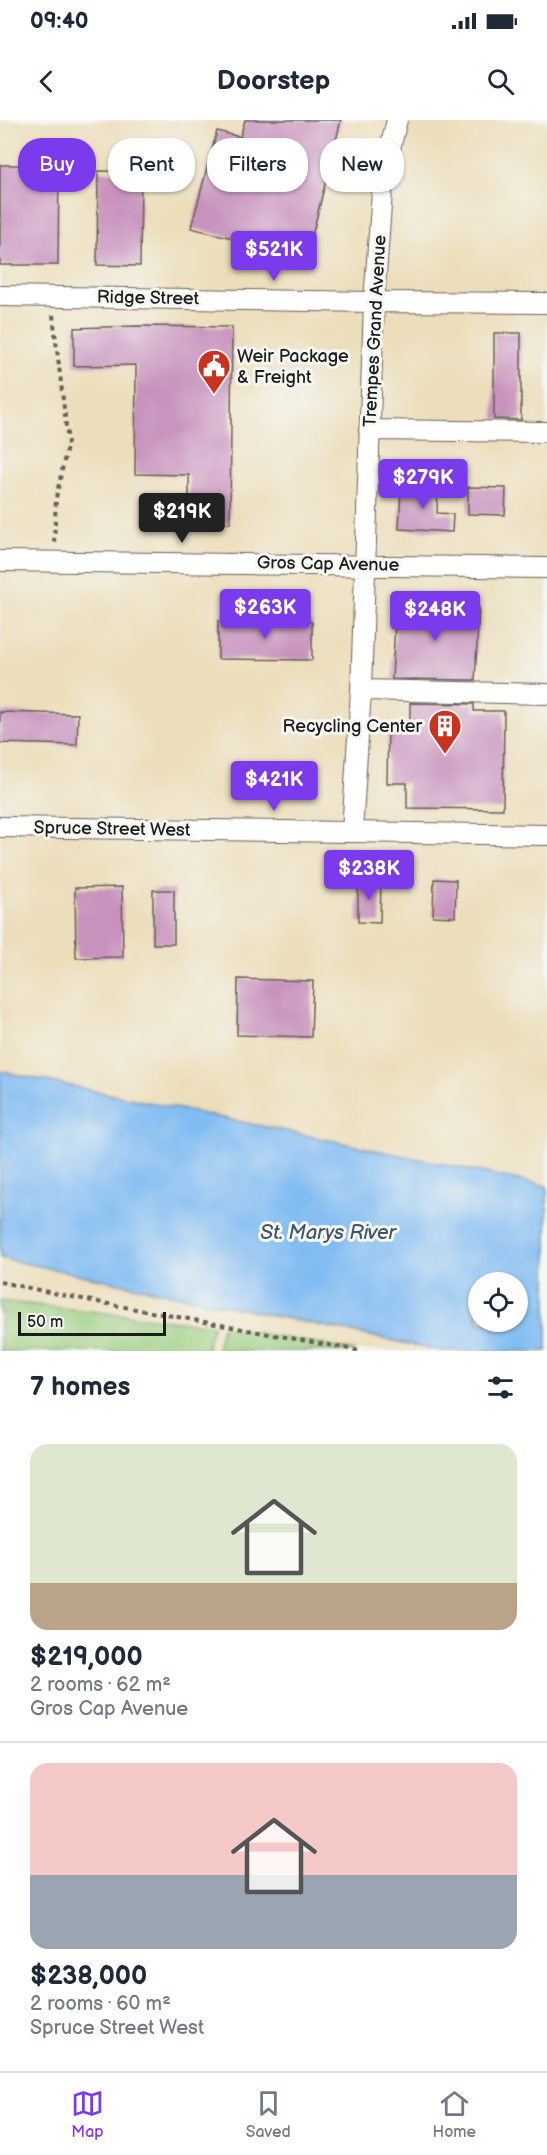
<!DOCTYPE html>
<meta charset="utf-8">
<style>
:root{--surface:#fff;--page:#f6f6f7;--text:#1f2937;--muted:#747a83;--line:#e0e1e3;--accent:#7c3aed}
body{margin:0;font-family:"Balsamiq Sans",sans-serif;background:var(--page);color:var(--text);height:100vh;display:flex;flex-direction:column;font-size:22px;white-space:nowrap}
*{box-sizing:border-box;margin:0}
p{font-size:20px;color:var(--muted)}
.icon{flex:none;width:33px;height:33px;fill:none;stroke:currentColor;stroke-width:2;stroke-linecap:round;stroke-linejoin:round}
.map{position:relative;height:1231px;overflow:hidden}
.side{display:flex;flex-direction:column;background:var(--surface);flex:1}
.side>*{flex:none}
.top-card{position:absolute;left:18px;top:18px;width:512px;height:54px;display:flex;gap:12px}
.controls{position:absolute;left:468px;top:1152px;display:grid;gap:12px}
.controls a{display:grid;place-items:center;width:60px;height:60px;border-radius:50%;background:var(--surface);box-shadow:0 2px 4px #0004;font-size:30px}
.scale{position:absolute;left:18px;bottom:15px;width:148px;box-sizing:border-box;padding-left:6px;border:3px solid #1c1c1c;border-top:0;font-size:16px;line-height:21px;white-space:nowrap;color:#1c1c1c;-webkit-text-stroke:4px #f6f6f2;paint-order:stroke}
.price{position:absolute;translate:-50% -51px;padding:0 14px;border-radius:6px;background:var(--accent);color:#fff;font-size:20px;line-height:39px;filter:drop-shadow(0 2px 3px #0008)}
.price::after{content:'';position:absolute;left:50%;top:36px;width:18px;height:14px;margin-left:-9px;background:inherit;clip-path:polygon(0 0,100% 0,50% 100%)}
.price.active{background:#222;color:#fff}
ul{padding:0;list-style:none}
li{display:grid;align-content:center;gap:12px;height:318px;padding:0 30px}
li+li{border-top:2px solid var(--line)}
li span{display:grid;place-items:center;height:186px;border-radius:18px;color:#555}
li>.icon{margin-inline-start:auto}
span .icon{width:108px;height:108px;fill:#fffc;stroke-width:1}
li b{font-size:26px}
h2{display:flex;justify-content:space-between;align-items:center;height:72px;padding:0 30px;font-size:26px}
.pill{padding:0 21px;border-radius:24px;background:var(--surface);box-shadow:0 2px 4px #0004;font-size:21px;line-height:54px}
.pill.active{background:var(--accent);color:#fff}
.status{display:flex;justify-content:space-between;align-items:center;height:42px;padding:0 30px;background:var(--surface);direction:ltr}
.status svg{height:16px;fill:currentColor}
header{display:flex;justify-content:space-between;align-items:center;height:78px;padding:0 30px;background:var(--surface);font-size:27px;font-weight:700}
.menu{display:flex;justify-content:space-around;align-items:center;height:84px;border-top:2px solid var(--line);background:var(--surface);font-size:16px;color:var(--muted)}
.menu a{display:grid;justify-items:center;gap:3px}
.menu .active{color:var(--accent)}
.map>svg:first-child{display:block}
.green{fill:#98cc7c;stroke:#5a744c;stroke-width:1.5}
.water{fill:#80bbf2;stroke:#4e6c87;stroke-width:1.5;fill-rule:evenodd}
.building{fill:#c892bd}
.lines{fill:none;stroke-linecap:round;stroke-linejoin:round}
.minor-casing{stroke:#656054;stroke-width:22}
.path{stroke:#656054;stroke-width:4;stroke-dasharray:4.5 4.5;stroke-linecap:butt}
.minor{stroke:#fff;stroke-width:20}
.labels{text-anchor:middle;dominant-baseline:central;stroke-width:6;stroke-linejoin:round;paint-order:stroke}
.street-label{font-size:18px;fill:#1c1c1c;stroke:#f6f6f2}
.poi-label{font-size:18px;fill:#1c1c1c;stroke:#f6f6f2;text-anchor:start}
.water-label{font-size:20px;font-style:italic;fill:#3f5467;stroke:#f6f6f2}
</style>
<div class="status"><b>09:40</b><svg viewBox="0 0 49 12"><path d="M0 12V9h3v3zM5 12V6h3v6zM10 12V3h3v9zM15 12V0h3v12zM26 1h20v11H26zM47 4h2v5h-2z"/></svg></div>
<header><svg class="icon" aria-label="back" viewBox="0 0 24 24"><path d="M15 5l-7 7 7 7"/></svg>Doorstep<svg class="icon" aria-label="search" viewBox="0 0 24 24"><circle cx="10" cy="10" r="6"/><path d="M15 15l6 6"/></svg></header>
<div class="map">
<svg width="547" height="1231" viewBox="0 0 547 1231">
<rect width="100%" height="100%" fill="#f6f6f2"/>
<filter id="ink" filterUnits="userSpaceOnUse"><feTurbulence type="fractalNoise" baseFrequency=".0167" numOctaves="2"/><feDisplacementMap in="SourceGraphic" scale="12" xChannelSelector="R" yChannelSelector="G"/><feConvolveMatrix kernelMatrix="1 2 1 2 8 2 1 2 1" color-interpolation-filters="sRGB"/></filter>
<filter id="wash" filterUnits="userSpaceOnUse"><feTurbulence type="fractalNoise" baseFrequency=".008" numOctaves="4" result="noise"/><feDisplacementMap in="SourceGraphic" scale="24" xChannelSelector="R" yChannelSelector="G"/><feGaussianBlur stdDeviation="1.35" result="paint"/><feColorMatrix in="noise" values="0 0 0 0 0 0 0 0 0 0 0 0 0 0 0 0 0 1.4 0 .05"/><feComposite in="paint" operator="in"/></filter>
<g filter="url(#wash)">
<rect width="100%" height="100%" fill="#ecdebb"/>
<path class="green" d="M0 1181 213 1205 206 1231H0Z
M222 1206 355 1231H217Z"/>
<path class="water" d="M0 951 547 1066V1231H442L0 1138ZM478 1162H518V1202H478Z"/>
<g id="blocks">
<path class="building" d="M245 0H341L307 136 191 108 217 11 240 17Z
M0 45H59L58 145H0Z
M98 51 141 52 140 146 97 145Z
M137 206 232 207 230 403H189V355L135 354 136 245 74 246V208Z
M494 213H521V300L494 299Z
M419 363 438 364 437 393 453 394 452 412 399 409 401 369 419 370Z
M468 367 506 368 505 395 468 394Z
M396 483 479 488 475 560 392 559Z
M218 501 312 502V540L218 539Z
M410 583 474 584V591H504L503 689 407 688V663H387L388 607H410Z
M0 592 78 594 77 625 0 623Z
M358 759 381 760 380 803 358 802Z
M434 759 456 760 455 797 433 796Z
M122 767 123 837 76 838 75 768Z
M153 770H174V824H153Z
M238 859 313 861 311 917 237 915Z"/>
</g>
</g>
<g filter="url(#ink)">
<use href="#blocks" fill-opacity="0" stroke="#656054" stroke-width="1.5"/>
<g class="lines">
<g class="minor-casing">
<path id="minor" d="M0 176 374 182 547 183
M369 310 547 312
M0 441 547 448
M361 570 547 574
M0 707 547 715
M352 712 361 570 374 182 383 58 397 0"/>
</g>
<path class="path" d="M53 195 68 322 56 378 54 423
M0 1162 87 1180 360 1231"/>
<use href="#minor" class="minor"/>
</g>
</g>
<defs>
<g id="civic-pin" transform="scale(1.725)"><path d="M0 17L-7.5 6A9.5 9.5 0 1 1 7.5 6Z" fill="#c8321e" stroke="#f6f6f2"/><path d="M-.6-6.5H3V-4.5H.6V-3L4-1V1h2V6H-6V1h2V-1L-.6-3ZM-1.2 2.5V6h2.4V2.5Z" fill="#fff"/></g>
<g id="building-pin" transform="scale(1.725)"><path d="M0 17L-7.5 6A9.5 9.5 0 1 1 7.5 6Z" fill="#c8321e" stroke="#f6f6f2"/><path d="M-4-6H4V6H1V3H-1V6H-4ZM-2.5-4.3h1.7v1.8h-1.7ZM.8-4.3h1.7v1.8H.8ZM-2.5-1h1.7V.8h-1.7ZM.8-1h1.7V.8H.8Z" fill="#fff"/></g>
</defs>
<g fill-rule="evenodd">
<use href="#civic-pin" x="214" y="246"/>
<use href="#building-pin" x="445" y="606"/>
</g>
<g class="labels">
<g class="street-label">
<text transform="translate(148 178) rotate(1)">Ridge Street</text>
<text transform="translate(375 211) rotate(-87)">Trempes Grand Avenue</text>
<text transform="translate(328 444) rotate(1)">Gros Cap Avenue</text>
<text transform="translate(112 709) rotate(1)">Spruce Street West</text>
</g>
<g class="poi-label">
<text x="237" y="236">Weir Package<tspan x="237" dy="21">&amp; Freight</tspan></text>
<text x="422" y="606" text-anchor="end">Recycling Center</text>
</g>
<g class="water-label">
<text x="328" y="1113">St. Marys River</text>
</g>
</g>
</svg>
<div class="controls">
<a><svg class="icon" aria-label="locate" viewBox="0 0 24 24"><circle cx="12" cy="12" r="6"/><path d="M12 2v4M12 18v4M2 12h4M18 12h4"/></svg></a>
</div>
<div class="scale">50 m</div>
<b class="price" style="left:274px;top:162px">$521K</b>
<b class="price" style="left:423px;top:390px">$279K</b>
<b class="price active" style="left:182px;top:424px">$219K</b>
<b class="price" style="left:265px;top:520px">$263K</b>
<b class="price" style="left:435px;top:522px">$248K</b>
<b class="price" style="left:274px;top:692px">$421K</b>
<b class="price" style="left:369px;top:781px">$238K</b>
<div class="top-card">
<a class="pill active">Buy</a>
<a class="pill">Rent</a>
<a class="pill">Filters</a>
<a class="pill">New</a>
</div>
</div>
<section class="side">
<h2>7 homes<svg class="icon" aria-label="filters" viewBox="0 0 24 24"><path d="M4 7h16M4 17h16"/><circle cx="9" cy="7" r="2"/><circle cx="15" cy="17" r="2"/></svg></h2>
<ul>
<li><span style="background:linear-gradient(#dfe7d0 75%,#b9a48a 0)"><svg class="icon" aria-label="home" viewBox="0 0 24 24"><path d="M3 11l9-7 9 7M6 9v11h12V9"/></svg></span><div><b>$219,000</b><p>2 rooms · 62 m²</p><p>Gros Cap Avenue</p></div></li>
<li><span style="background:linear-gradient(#f6c9c9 60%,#9aa5b1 0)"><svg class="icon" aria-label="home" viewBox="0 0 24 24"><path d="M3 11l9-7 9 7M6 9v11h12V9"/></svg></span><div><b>$238,000</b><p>2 rooms · 60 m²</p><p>Spruce Street West</p></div></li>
</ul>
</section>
<nav class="menu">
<a class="active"><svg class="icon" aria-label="map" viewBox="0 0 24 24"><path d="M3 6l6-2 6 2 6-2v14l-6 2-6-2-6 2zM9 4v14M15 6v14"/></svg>Map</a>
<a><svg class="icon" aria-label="saved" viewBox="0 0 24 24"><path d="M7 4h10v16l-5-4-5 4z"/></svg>Saved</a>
<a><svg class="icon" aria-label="home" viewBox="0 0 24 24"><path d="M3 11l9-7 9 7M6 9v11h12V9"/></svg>Home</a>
</nav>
